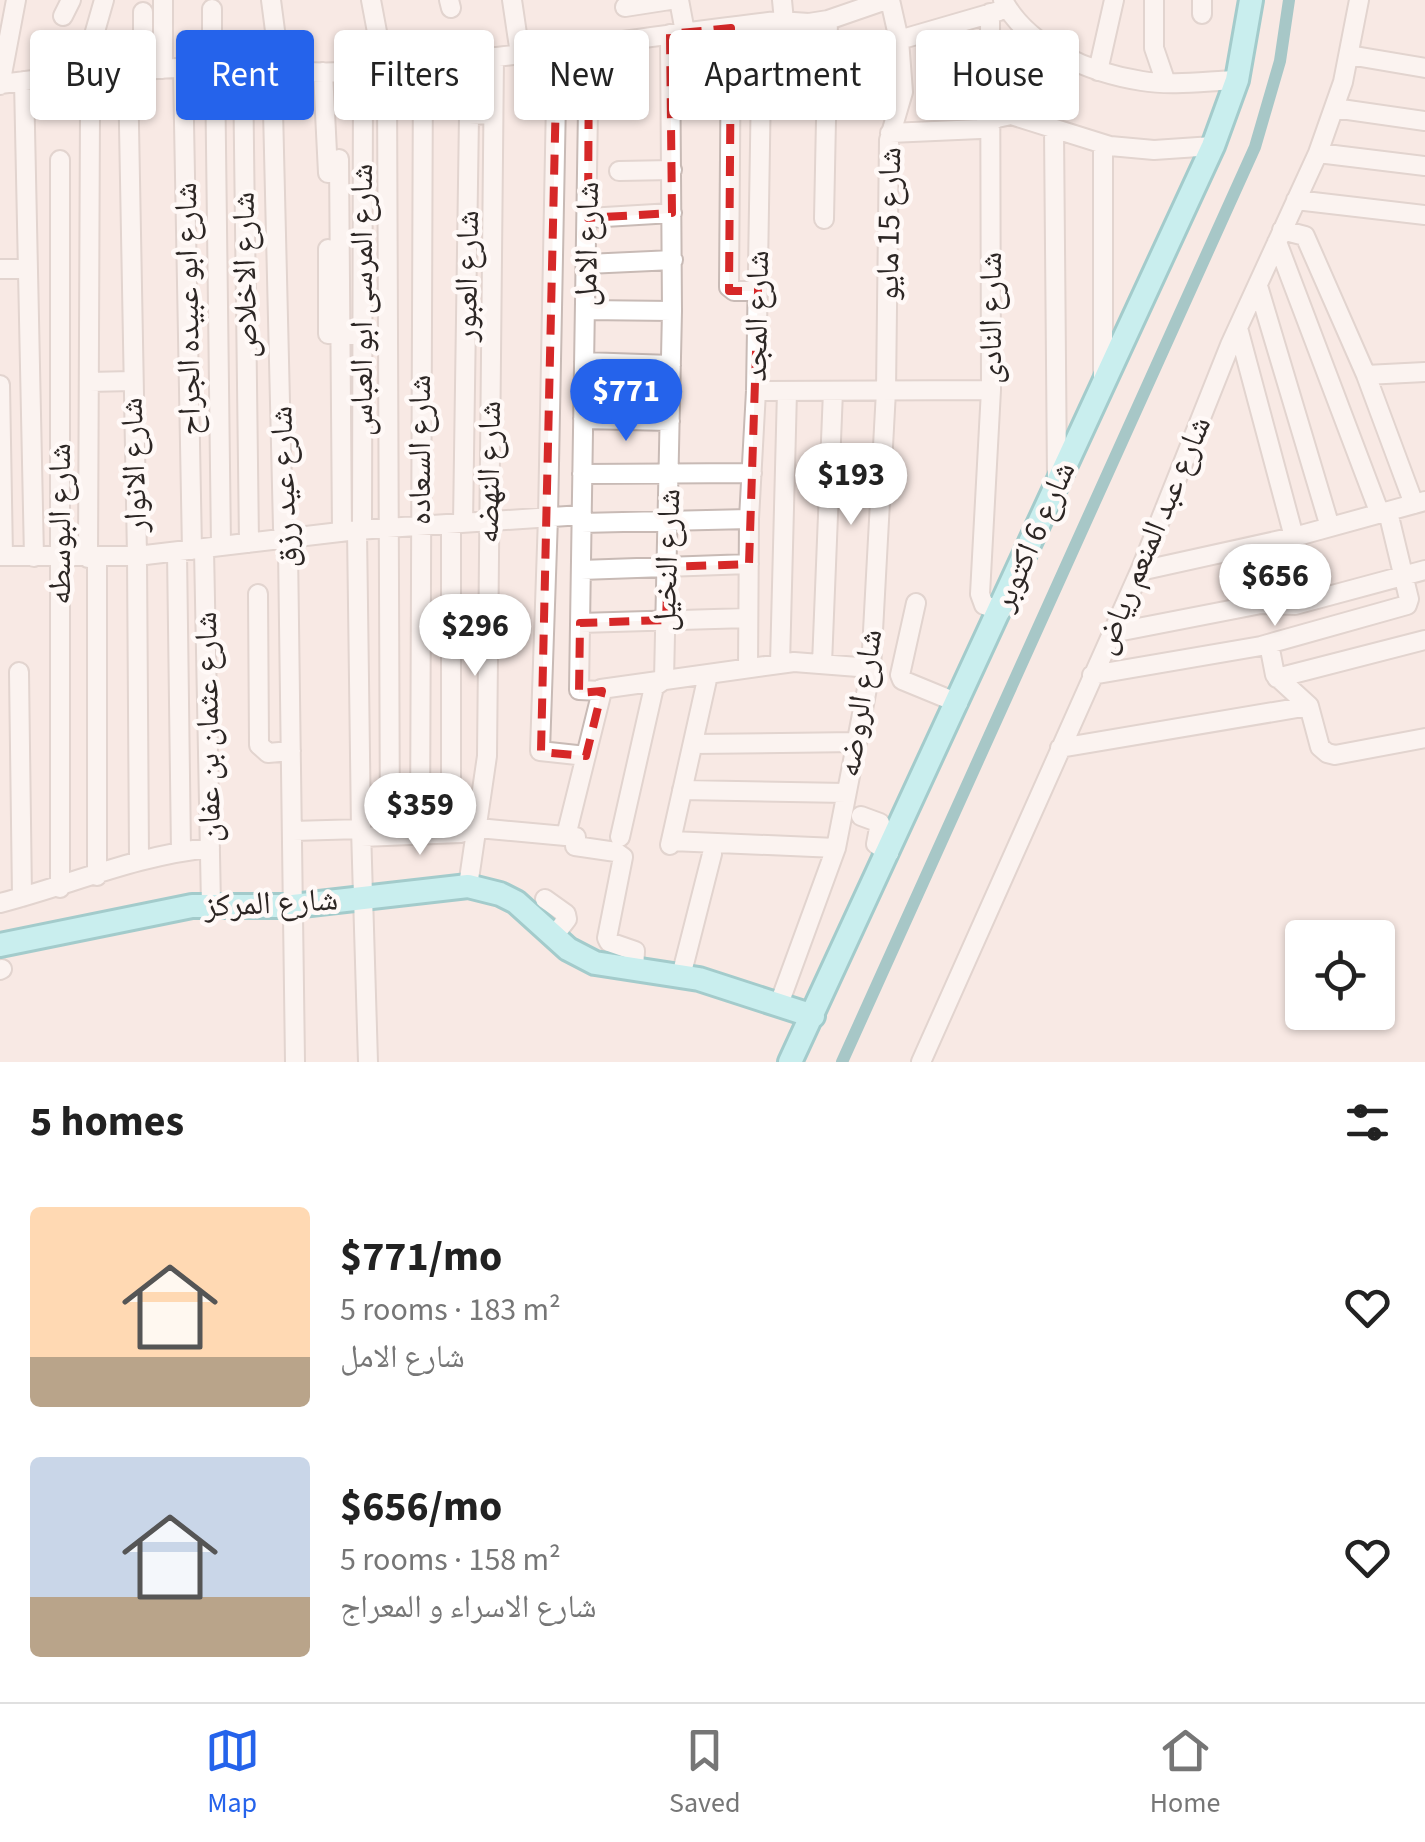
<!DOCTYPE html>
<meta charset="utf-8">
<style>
:root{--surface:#fff;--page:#f6f6f6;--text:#222;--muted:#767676;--line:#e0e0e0;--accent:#2563eb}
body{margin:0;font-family:"Source Sans 3","Noto Naskh Arabic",sans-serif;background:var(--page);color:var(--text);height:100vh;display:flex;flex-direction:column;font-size:38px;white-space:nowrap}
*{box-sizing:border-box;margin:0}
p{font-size:32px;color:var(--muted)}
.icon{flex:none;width:55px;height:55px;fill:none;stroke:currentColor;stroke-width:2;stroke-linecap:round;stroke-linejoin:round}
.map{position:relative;height:1062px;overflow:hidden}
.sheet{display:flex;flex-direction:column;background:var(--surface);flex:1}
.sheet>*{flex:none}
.hud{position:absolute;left:30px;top:30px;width:1365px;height:90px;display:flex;gap:20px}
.buttons{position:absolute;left:1285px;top:920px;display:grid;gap:20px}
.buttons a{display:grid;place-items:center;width:110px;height:110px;border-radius:10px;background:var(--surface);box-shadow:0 2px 8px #0004;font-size:50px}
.price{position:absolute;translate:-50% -85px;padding:0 22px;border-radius:35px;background:#fff;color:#222;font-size:32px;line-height:65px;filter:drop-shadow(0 2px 5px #0008)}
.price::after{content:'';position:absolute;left:50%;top:60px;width:30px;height:22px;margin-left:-15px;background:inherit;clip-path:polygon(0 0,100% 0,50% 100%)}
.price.on{background:var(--accent);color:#fff}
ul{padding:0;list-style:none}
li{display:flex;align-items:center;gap:30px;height:250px;padding:0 30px}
li span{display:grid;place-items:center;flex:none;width:280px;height:200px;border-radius:10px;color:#555}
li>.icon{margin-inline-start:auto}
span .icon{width:120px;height:120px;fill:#fffc;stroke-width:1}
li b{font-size:42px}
h2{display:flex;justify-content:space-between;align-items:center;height:120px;padding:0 30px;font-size:42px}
.chip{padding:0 35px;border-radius:10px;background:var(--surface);box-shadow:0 2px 8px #0004;font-size:35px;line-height:90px}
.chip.on{background:var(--accent);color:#fff}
.dock{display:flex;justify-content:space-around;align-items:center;height:140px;border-top:2px solid var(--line);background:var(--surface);font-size:28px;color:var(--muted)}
.dock a{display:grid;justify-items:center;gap:5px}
.dock .on{color:var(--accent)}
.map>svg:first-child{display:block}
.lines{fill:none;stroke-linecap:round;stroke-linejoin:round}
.canal{stroke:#469da4;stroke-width:12}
.minor-casing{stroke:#c8bab5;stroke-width:22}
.major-casing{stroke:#3da7ae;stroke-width:28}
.minor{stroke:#fff;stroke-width:18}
.major{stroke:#90f4fb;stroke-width:22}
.marked{fill:none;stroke:#d62828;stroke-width:8;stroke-dasharray:20 12;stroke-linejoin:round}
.labels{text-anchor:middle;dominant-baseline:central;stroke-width:9;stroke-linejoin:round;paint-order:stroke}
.street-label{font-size:32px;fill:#2c2624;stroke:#fff9f7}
</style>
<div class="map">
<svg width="1425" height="1062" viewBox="0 0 1425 1062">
<rect width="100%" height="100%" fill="#f8e9e4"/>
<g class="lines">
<path class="canal" d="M842 1062 1255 147 1280 61 1289 0"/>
<g class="minor-casing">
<path id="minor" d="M271 0 280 69
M371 0 387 85 390 836
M449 0 451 8
M512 0 520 54
M679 0 685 32
M782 0 784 21
M1003 0C1028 48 1091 73 1142 81 1173 86 1206 81 1237 80
M1154 0V48L1166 83
M1202 0V14
M625 7 670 0
M990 13 991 390 980 594 984 605 1001 611
M63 16 71 0
M731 28 729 287 734 291H758
M899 40 999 11
M557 48 548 517 540 751 586 756
M1349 55 1425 68
M212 67V9
M215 67 221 546
M243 67 249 543
M272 68 283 528 288 550 295 1062
M163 69V0
M183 69 192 550
M143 71V12
M1098 71 1114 0
M128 72 137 556 139 859
M323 72 328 173
M89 74 92 42 104 0
M55 77 57 109 84 107 90 112 88 558
M24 81 34 557
M0 84C71 75 141 68 212 67 255 66 298 75 341 72 487 62 633 38 778 21L809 23 828 20 886 0
M0 85 16 0
M989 92 1024 96 1033 67
M1334 108 1425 121
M1054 129 1057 479
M890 133 980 129 997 118 1011 115 1110 146 1154 150 1213 146
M1318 153 1425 166
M339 159 342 532
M619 171 672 170
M1296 200 1425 215
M588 218 672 213
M824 219 828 20
M1282 230 1305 236 1366 375 1414 504
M1277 242 1380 514
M328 249V334L352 335
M587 264 673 260
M0 269H28
M1258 286 1330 527
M586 310 672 311
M1238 328 1294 537
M584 362 671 365
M1366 375 1425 372
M1103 381V145
M89 382 132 381
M0 385 3 556
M756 391 991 390
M583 419 670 421
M582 474 752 473
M463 523 469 115 493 114
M581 523 749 519
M362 529 363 70
M357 530 361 829 368 1062
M204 549 211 905
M177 552 181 851
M0 556H137L357 530 582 515
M581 570 749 564
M1140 571 1294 537 1425 501
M258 594 259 745 268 753 291 751
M916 603 900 675 902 680 958 703
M580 623 748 618
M1112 633 1261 604 1295 605 1425 570
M1269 644 1275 675 1309 706 1320 747 1327 753 1335 755 1425 738
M780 664 787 391
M822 664 833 391
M748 668 749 519 756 391 762 23
M19 672 22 897
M1092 675 1261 646 1407 605 1409 599 1388 512
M1277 678 1425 640
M601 689 794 662 871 668
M693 744 857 742
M1060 748 1309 706
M682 790 846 793
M861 816 880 823 876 844 889 853
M478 828 576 837
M293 831 361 829
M451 833V524
M420 835 423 64
M566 836 602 691 579 690 589 44
M361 837 461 833
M620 837 654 687 664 680 672 311 670 34
M671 841 836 848
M670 845 708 675
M575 846 616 852 623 857 607 938 609 942 635 951 634 970
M97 876V558
M468 886 487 756 494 57
M60 888V160
M545 899 566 914 567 919 554 936
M0 903C70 885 137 855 210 848
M0 970 2 969
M681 976 712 854
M779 1004 836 848 871 668 886 391 889 140 903 92 899 40 890 0
M921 1062 1140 571 1230 345 1318 153 1343 82 1359 0"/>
</g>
<g class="major-casing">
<path id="major" d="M0 945 192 906H293L468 886 500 894 516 902 568 949 595 963 699 979 813 1016
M790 1062 1213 146 1237 80 1251 0"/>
</g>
<use href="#minor" class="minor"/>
<use href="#major" class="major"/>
</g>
<path d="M0 0H1425V1062H0ZM731 28 729 291H758L749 564 668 567 666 620 580 623 579 693 602 691 586 756 541 752 557 48 589 44 588 218 672 213 670 34Z" fill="#f8e9e4" fill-opacity=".55" fill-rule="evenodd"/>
<path class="marked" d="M731 28 729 291H758L749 564 668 567 666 620 580 623 579 693 602 691 586 756 541 752 557 48 589 44 588 218 672 213 670 34Z"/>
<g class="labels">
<g class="street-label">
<text transform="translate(889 224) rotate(-89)">شارع 15 مايو</text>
<text transform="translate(587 244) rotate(-89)">شارع الامل</text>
<text transform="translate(245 275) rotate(-91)">شارع الاخلاص</text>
<text transform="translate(467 276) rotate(-89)">شارع العبور</text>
<text transform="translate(362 300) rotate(-90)">شارع المرسى ابو العباس</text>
<text transform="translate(188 309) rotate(-91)">شارع ابو عبيده الجراح</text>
<text transform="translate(757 316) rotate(-89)">شارع المجد</text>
<text transform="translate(991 318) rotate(-90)">شارع النادى</text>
<text transform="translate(420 450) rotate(-90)">شارع السعاده</text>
<text transform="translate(134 465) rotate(-92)">شارع الانوار</text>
<text transform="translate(489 472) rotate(-89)">شارع النهضه</text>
<text transform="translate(284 487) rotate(-92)">شارع عيد رزق</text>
<text transform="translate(60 524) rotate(-90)">شارع البوسطه</text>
<text transform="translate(1152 535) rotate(-67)">شارع عبد المنعم رياض</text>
<text transform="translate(1034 536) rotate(-66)">شارع 6 اكتوبر</text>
<text transform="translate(667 560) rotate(-88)">شارع النخيل</text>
<text transform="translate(860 703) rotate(-81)">شارع الروضه</text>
<text transform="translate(208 727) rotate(-91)">شارع عثمان بن عفان</text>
<text transform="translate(271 903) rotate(-3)">شارع المركز</text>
</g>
</g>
</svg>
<div class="buttons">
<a><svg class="icon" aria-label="locate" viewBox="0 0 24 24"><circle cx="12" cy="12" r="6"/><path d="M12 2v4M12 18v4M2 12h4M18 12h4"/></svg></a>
</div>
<b class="price on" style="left:626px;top:444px">$771</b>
<b class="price" style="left:851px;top:528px">$193</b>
<b class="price" style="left:1275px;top:629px">$656</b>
<b class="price" style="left:475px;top:679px">$296</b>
<b class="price" style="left:420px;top:858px">$359</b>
<div class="hud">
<a class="chip">Buy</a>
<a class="chip on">Rent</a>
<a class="chip">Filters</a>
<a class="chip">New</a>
<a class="chip">Apartment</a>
<a class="chip">House</a>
</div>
</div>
<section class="sheet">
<h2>5 homes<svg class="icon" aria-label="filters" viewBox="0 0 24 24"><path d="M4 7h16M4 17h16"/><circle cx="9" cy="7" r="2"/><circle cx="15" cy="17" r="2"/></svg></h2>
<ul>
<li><span style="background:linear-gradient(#ffd9b3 75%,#b9a48a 0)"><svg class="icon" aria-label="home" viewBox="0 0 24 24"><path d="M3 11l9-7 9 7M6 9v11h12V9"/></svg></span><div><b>$771/mo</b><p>5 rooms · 183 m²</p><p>شارع الامل</p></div><svg class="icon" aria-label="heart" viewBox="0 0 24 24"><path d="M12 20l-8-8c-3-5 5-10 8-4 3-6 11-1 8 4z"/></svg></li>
<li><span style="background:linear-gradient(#c9d6e8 70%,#b9a48a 0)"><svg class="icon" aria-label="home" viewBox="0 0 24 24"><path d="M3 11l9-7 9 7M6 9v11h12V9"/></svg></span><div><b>$656/mo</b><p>5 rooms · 158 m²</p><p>شارع الاسراء و المعراج</p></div><svg class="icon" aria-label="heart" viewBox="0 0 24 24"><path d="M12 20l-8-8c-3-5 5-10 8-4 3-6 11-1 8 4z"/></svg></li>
</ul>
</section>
<nav class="dock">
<a class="on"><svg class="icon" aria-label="map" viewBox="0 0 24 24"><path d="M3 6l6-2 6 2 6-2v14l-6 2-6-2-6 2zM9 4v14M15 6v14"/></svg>Map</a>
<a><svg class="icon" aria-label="saved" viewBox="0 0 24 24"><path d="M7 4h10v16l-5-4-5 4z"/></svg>Saved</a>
<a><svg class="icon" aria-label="home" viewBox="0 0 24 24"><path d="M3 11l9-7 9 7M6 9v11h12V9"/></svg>Home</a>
</nav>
